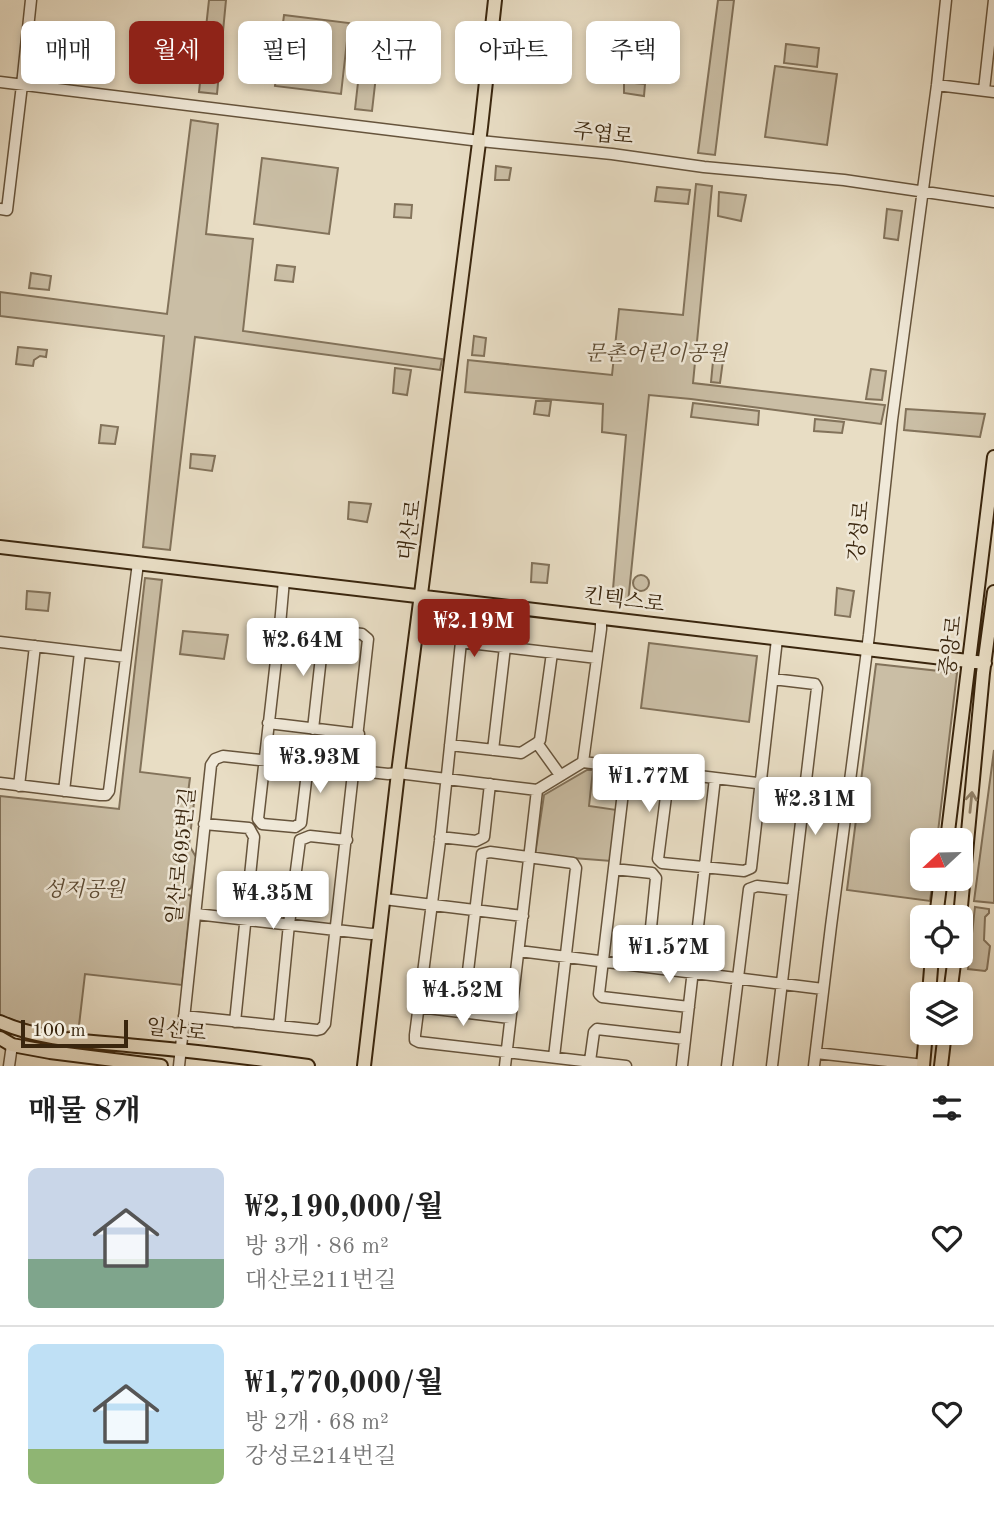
<!DOCTYPE html>
<html lang="ko">
<meta charset="utf-8">
<style>
:root{--surface:#fff;--page:#f2f2f2;--text:#222;--muted:#767676;--line:#e0e0e0;--accent:#8f2418}
body{margin:0;font-family:"Old Standard TT","Noto Serif KR",serif;background:var(--page);color:var(--text);height:100vh;display:flex;flex-direction:column;font-size:26px;white-space:nowrap}
*{box-sizing:border-box;margin:0}
p{font-size:23px;color:var(--muted)}
.icon{flex:none;width:38px;height:38px;fill:none;stroke:currentColor;stroke-width:2;stroke-linecap:round;stroke-linejoin:round}
.map{position:relative;height:1066px;overflow:hidden}
.panel{display:flex;flex-direction:column;background:var(--surface);flex:1}
.panel>*{flex:none}
.top-card{position:absolute;left:21px;top:21px;width:952px;height:63px;display:flex;gap:14px}
.needle{width:46px;rotate:248deg}
.tools{position:absolute;left:910px;top:828px;display:grid;gap:14px}
.tools a{display:grid;place-items:center;width:63px;height:63px;border-radius:10px;background:var(--surface);box-shadow:0 4px 10px #0003;font-size:35px}
.scale{position:absolute;left:21px;bottom:18px;width:107px;box-sizing:border-box;padding-left:7px;border:4px solid #3a260e;border-top:0;font-size:19px;line-height:24px;white-space:nowrap;color:#3a260e;-webkit-text-stroke:5px #f0e9d9;paint-order:stroke}
.price{position:absolute;translate:-50% -60px;padding:0 16px;border-radius:7px;background:#fff;color:#222;font-size:23px;line-height:46px;filter:drop-shadow(0 2px 4px #0008)}
.price::after{content:'';position:absolute;left:50%;top:42px;width:21px;height:16px;margin-left:-10px;background:inherit;clip-path:polygon(0 0,100% 0,50% 100%)}
.price.active{background:var(--accent);color:#fff}
ul{padding:0;list-style:none}
li{display:flex;align-items:center;gap:21px;height:175px;padding:0 28px}
li+li{border-top:2px solid var(--line)}
li span{display:grid;place-items:center;flex:none;width:196px;height:140px;border-radius:10px;color:#555}
li>.icon{margin-inline-start:auto}
span .icon{width:84px;height:84px;fill:#fffc;stroke-width:1}
li b{font-size:30px}
h2{display:flex;justify-content:space-between;align-items:center;height:84px;padding:0 28px;font-size:30px}
.tag{padding:0 24px;border-radius:10px;background:var(--surface);box-shadow:0 4px 10px #0003;font-size:24px;line-height:63px}
.tag.active{background:var(--accent);color:#fff}
.map>svg:first-child{display:block}
.green{fill:#cabea5;stroke:#82725a;stroke-width:2}
.lines{fill:none;stroke-linecap:round;stroke-linejoin:round}
.minor-casing{stroke:#66543c;stroke-width:13}
.major-casing{stroke:#3a260e;stroke-width:16}
.minor{stroke:#f0e9d9;stroke-width:10}
.major{stroke:#e8ddc4;stroke-width:12}
.oneway{stroke:#918269}
.labels{text-anchor:middle;dominant-baseline:central;stroke-width:5;stroke-linejoin:round;paint-order:stroke}
.street-label{font-size:21px;fill:#3a260e;stroke:#f0e9d9}
.park-label{font-size:21px;font-style:italic;fill:#5e4c34;stroke:#f0e9d9}
</style>
<div class="map">
<svg width="994" height="1066" viewBox="0 0 994 1066">
<rect width="100%" height="100%" fill="#e8ddc4"/>
<filter id="stains"><feTurbulence type="fractalNoise" baseFrequency=".00286" numOctaves="4"/><feColorMatrix values="0 0 0 0 .2 0 0 0 0 .09 0 0 0 0 .02 0 0 0 .5 -.17"/></filter>
<radialGradient id="worn" r=".72"><stop offset=".6" stop-color="#630" stop-opacity="0"/><stop offset="1" stop-color="#630" stop-opacity=".3"/></radialGradient>
<path class="green" d="M209 0H226L217 94 199 92Z
M718 0H734L715 155 698 153Z
M284 15 349 23 341 94 275 86Z
M786 44 819 48 817 67 784 63Z
M360 65 377 67 372 111 355 109Z
M775 66 837 74 827 145 765 137Z
M624 82 645 84 644 96 624 93Z
M191 120 218 124 206 234 253 239 243 331 442 359 440 370 195 337 170 550 143 547 164 336 0 316V292L167 314Z
M262 158 338 168 329 234 254 224Z
M496 166 511 168 509 180H495Z
M696 184 712 186 693 383 885 405 881 424 691 399 649 395 628 603 612 601 626 435 602 432 603 404 465 392 468 360 612 375 619 309 683 315Z
M657 187 690 190 688 204 655 201Z
M719 192 746 195 741 221 718 216Z
M395 204 412 205 411 218 394 217Z
M887 209 902 211 898 240 884 238Z
M277 265 295 267 293 282 275 280Z
M31 273 51 276 49 290 29 288Z
M474 336 486 338 484 356 472 355Z
M18 347 47 350 46 357 40 356 34 360 33 366 16 364Z
M714 351 724 353 720 383 711 382Z
M395 368 411 370 407 395 393 393Z
M871 369 886 371 882 400 866 399Z
M536 401H551L549 416 534 414Z
M693 403 759 411 758 425 691 417Z
M906 409 985 414 980 437 904 430Z
M815 419 844 422 842 433 814 431Z
M101 425 118 427 115 444 99 443Z
M191 454 215 456 212 471 190 468Z
M349 502 371 504 367 522 348 519Z
M532 563 549 565 547 583 531 582Z
M633 583a8 8 0 1 1 16 0a8 8 0 1 1-16 0Z
M145 578 162 580 140 772 190 778 188 793 195 794 189 845 196 857 192 884 191 888 184 893 191 896 182 985 85 974 78 1034C51 1030 25 1026 0 1015V796L119 809Z
M837 588 854 591 850 617 835 615Z
M27 591 50 593 48 611 26 609Z
M183 631 228 635 224 659 180 654Z
M649 643 757 656 749 722 641 708Z
M876 664 957 673 937 840H922V878L933 879 930 901 847 890Z
M994 750V903L974 901Z
M587 770H593L589 806 617 810 611 861 535 855 544 795Z
M975 907 989 909V913L985 917 984 940 990 946 987 969 985 971 968 969Z"/>
<g class="lines">
<g class="minor-casing">
<path id="minor" d="M0 82 480 141 612 154 704 167 844 180 994 202
M937 85 994 92
M984 90 994 0
M0 209 7 210 22 85 31 0
M284 580 280 625 258 819 262 824 295 827 301 823 308 764
M0 642 126 657
M597 658 461 642 440 841 415 1035V1040L419 1042 626 1066
M268 723 359 734
M313 729 324 630
M537 743 540 740 552 653
M537 743 560 775
M450 745 521 753 537 743
M493 750 505 647
M583 762 848 794
M626 767 599 994 602 997 689 1007
M669 773 658 859 662 863 744 871 751 868 777 639
M0 783 100 795H106L109 791 138 563
M19 786 35 646
M64 791 80 652
M204 824 249 828 254 837 235 1022
M440 837 476 841 484 837 490 784
M614 869 652 873 656 878 647 967
M384 899 523 916
M196 914 371 934 380 933
M519 951 823 989
M419 1007 510 1018
M463 1013 482 854 490 852 573 863 576 868 554 1057
M184 1016 317 1030 321 1029 325 1024 368 639 362 634 280 625
M279 1026 289 924 300 840 310 836 347 840
M816 1053 924 1065
M590 1061 594 1032 597 1029 685 1039
M9 1066 12 1045
M179 1066 211 765 215 759 223 756 388 774 398 773 537 790 583 762 601 629V617
M505 1066 537 790
M682 1066 715 778
M727 1066 749 889 757 886 793 890
M772 1066 817 688 815 684 773 679
M814 1066 831 926 869 635 892 420 937 85 946 0"/>
</g>
<g class="major-casing">
<path id="major" d="M0 547 985 663
M947 840 994 457
M936 917 941 878
M960 917 983 673 994 592
M929 994 932 956
M950 994 955 956
M0 1022C42 1041 91 1041 137 1046 194 1051 251 1058 308 1066
M0 1038 12 1045 50 1052 161 1066
M364 1066 398 773 481 127 495 0
M923 1066 926 1032
M941 1066 945 1032"/>
</g>
<use href="#minor" class="minor"/>
<use href="#major" class="major"/>
</g>
<defs><path id="oneway-shaft" d="M-6 0H5M1.5-3L5.5 0L1.5 3" fill="none" stroke-width="1.6" stroke-linecap="round" stroke-linejoin="round" transform="scale(1.75)"/></defs>
<use class="oneway" href="#oneway-shaft" transform="translate(971 802) rotate(-84)"/>
<g class="labels">
<g class="street-label">
<text transform="translate(603 135) rotate(6)">주엽로</text>
<text transform="translate(411 530) rotate(-82)">대산로</text>
<text transform="translate(860 531) rotate(-84)">강성로</text>
<text transform="translate(624 601) rotate(7)">킨텍스로</text>
<text transform="translate(952 646) rotate(-83)">중앙로</text>
<text transform="translate(182 856) rotate(-84)">일산로695번길</text>
<text transform="translate(176 1031) rotate(7)">일산로</text>
</g>
<g class="park-label">
<text x="656" y="354">문촌어린이공원</text>
<text x="84" y="890">성저공원</text>
</g>
</g>
<rect width="100%" height="100%" filter="url(#stains)"/>
<rect width="100%" height="100%" fill="url(#worn)"/>
</svg>
<div class="tools">
<a><svg class="needle" viewBox="-14 -14 28 28"><path d="M0-13l5 13h-10z" fill="#e53935"/><path d="M0 13l5-13h-10z" fill="#767676"/></svg></a>
<a><svg class="icon" aria-label="locate" viewBox="0 0 24 24"><circle cx="12" cy="12" r="6"/><path d="M12 2v4M12 18v4M2 12h4M18 12h4"/></svg></a>
<a><svg class="icon" aria-label="layers" viewBox="0 0 24 24"><path d="M12 4l9 5-9 5-9-5zM3 14l9 5 9-5"/></svg></a>
</div>
<div class="scale">100 m</div>
<b class="price active" style="left:474px;top:659px">₩2.19M</b>
<b class="price" style="left:303px;top:678px">₩2.64M</b>
<b class="price" style="left:320px;top:795px">₩3.93M</b>
<b class="price" style="left:649px;top:814px">₩1.77M</b>
<b class="price" style="left:815px;top:837px">₩2.31M</b>
<b class="price" style="left:273px;top:931px">₩4.35M</b>
<b class="price" style="left:669px;top:985px">₩1.57M</b>
<b class="price" style="left:463px;top:1028px">₩4.52M</b>
<div class="top-card">
<a class="tag">매매</a>
<a class="tag active">월세</a>
<a class="tag">필터</a>
<a class="tag">신규</a>
<a class="tag">아파트</a>
<a class="tag">주택</a>
</div>
</div>
<section class="panel">
<h2>매물 8개<svg class="icon" aria-label="filters" viewBox="0 0 24 24"><path d="M4 7h16M4 17h16"/><circle cx="9" cy="7" r="2"/><circle cx="15" cy="17" r="2"/></svg></h2>
<ul>
<li><span style="background:linear-gradient(#c9d6e8 65%,#7fa58c 0)"><svg class="icon" aria-label="home" viewBox="0 0 24 24"><path d="M3 11l9-7 9 7M6 9v11h12V9"/></svg></span><div><b>₩2,190,000/월</b><p>방 3개 · 86 m²</p><p>대산로211번길</p></div><svg class="icon" aria-label="heart" viewBox="0 0 24 24"><path d="M12 20l-8-8c-3-5 5-10 8-4 3-6 11-1 8 4z"/></svg></li>
<li><span style="background:linear-gradient(#bfe0f5 75%,#8fb573 0)"><svg class="icon" aria-label="home" viewBox="0 0 24 24"><path d="M3 11l9-7 9 7M6 9v11h12V9"/></svg></span><div><b>₩1,770,000/월</b><p>방 2개 · 68 m²</p><p>강성로214번길</p></div><svg class="icon" aria-label="heart" viewBox="0 0 24 24"><path d="M12 20l-8-8c-3-5 5-10 8-4 3-6 11-1 8 4z"/></svg></li>
</ul>
</section>
